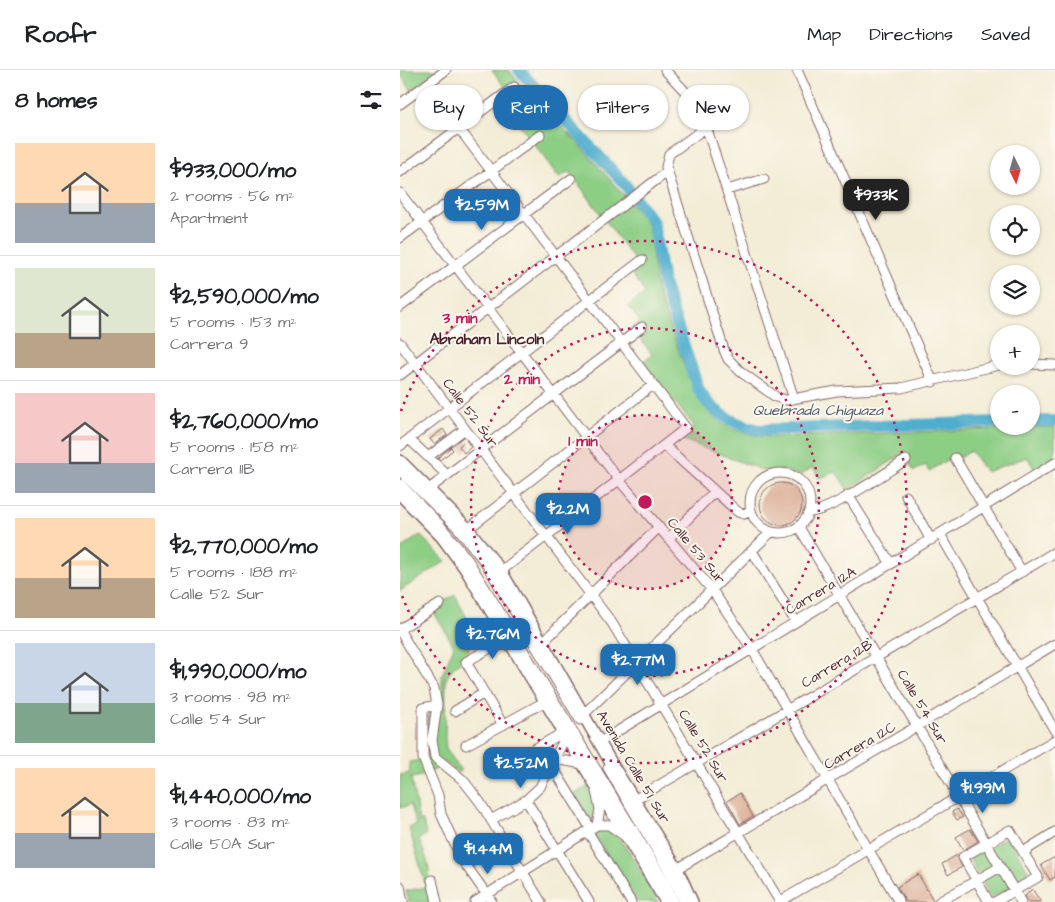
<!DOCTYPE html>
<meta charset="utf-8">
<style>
:root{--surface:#fff;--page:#f2f2f2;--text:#202124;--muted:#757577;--line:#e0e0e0;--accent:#1f6fb2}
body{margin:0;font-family:"Architects Daughter",sans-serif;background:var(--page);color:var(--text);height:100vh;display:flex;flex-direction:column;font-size:19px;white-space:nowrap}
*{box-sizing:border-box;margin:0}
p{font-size:16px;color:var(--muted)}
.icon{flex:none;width:28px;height:28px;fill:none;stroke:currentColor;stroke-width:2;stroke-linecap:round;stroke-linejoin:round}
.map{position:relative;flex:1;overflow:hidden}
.side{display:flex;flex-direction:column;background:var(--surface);width:400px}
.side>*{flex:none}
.hud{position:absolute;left:15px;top:15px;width:475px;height:45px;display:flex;gap:10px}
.needle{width:32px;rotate:175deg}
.fabs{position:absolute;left:590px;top:75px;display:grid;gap:10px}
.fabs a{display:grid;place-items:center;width:50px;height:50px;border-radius:50%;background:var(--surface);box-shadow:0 1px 4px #0004;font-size:25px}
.price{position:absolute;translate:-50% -42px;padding:0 11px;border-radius:10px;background:var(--accent);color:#fff;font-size:16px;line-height:32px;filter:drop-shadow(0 1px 2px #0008)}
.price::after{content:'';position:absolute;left:50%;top:30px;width:15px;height:11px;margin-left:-8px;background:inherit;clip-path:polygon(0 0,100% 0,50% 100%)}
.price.current{background:#222;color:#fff}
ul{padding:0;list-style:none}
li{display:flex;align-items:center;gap:15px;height:125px;padding:0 15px}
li+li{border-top:1px solid var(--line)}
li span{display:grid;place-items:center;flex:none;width:140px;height:100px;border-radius:0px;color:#555}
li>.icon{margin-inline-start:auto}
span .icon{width:60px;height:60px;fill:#fffc;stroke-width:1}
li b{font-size:21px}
h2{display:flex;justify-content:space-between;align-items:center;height:60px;padding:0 15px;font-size:21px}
.pill{padding:0 18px;border-radius:22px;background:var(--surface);box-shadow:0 1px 4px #0004;font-size:18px;line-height:45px}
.pill.current{background:var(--accent);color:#fff}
header{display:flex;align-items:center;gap:30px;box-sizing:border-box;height:70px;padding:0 25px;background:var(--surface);border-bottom:1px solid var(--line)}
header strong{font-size:24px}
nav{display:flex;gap:28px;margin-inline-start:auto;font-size:18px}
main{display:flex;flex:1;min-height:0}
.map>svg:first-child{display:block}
.green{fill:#8dce85;stroke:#6c7658}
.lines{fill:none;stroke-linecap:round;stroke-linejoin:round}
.river{stroke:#50aece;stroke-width:12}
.building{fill:#dcaf99}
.minor-casing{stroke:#856767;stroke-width:11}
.major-casing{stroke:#856767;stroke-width:14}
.minor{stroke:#fff;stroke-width:9}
.major{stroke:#fff;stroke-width:11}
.ring{fill:none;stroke:#c2185b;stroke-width:2.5;stroke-dasharray:2.5 5}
.labels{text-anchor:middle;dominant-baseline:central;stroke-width:4;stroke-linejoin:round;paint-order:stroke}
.street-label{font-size:14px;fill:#4a1f2b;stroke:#fbf7ec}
.neighbourhood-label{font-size:15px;font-weight:bold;fill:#4a1f2b;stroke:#fbf7ec}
.water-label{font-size:15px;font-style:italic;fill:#4c586c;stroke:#fbf7ec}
.centre{fill:#c2185b;stroke:#fbf7ec;stroke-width:2.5}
.ring-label{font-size:15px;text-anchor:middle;font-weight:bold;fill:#c2185b;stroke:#fbf7ec;stroke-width:4;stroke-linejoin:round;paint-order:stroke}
</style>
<header>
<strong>Roofr</strong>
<nav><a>Map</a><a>Directions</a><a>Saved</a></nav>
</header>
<main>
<section class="side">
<h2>8 homes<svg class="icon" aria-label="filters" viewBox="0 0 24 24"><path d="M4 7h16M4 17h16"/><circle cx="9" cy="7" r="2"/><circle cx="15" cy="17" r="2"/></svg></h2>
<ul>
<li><span style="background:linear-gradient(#ffd9b3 60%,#9aa5b1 0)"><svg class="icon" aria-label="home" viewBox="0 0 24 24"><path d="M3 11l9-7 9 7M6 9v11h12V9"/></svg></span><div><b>$933,000/mo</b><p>2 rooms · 56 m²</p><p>Apartment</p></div></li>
<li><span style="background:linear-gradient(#dfe7d0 65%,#b9a48a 0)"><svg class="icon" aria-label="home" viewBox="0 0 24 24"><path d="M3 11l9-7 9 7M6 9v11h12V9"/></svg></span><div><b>$2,590,000/mo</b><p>5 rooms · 153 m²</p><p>Carrera 9</p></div></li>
<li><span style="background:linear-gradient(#f6c9c9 70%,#9aa5b1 0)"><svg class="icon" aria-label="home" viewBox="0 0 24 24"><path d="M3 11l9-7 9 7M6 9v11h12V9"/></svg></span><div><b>$2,760,000/mo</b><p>5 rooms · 158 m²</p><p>Carrera 11B</p></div></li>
<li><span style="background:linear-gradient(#ffd9b3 60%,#b9a48a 0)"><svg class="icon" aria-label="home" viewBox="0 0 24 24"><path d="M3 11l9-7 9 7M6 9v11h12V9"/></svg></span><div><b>$2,770,000/mo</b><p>5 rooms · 188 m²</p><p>Calle 52 Sur</p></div></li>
<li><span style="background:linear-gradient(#c9d6e8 60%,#7fa58c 0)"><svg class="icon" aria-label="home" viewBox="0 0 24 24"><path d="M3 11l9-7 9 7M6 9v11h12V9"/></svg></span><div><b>$1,990,000/mo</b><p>3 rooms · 98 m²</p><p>Calle 54 Sur</p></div></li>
<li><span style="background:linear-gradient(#ffd9b3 65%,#9aa5b1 0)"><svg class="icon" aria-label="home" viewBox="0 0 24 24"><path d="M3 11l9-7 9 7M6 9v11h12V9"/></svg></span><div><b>$1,440,000/mo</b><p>3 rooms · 83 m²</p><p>Calle 50A Sur</p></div></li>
</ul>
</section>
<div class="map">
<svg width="655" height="832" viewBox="0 0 655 832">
<rect width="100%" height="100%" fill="#fbf7ec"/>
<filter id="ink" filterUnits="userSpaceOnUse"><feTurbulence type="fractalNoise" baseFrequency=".02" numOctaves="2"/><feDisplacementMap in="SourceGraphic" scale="10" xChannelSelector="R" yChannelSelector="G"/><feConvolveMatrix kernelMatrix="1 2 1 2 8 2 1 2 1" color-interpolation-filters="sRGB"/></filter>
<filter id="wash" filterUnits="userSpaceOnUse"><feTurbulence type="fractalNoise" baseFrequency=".0096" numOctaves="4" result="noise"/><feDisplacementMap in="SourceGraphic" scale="20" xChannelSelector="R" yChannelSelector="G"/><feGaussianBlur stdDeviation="1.12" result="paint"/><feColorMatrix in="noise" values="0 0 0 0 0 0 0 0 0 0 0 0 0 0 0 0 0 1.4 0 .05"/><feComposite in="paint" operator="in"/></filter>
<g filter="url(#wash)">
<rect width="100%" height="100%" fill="#f3edd7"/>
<path class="green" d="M0 0H39L11 20 0 4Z
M92 0H109L123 18 179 74 246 151C253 172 252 193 256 215 261 235 270 256 277 276 297 333 309 365 376 367L655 357V387L635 400 627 387 586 402 571 381 559 388 557 384 529 401 526 395 514 401 504 383 448 420 436 402 419 408 413 397 399 406 383 400 367 402 281 369 294 356 242 292 252 285 233 258 240 252 228 236 245 223 230 201 238 195 169 101 159 108 103 32 111 25Z
M20 465 46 491 0 521V479Z
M55 525 67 548 69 584 53 598 46 609 45 669 46 678 61 701 58 703 45 692 27 705 11 708 19 751H23L26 765 19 769C22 778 29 791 29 801 30 813 29 820 36 832H9L6 821 26 817 9 758 16 755 10 735 0 738V705L10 703 9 692 28 689 29 643 32 639H42V605L54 576 34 543 42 539 40 534Z
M189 716 196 737 192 753 173 725Z
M201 757C223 760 247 814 258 832H237L193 763Z
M608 766 631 806 591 828 569 788Z"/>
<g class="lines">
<path class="river" d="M119 0 224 113 253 152 263 213 298 318C310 342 333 354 359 360L599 352
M631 351H655"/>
</g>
<g id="blocks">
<path class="building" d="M43 359 47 365 34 374 30 369Z
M66 370 71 377 64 383 59 376Z
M51 377 53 380 40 390 38 388Z
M360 434a21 21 0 1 1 42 0a21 21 0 1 1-42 0Z
M432 689 436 697 430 701 425 693Z
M340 723 353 746 340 754 327 731Z
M557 739 563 747 557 750 552 742Z
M570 759 578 771 563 780 556 767Z
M557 785 562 797 548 805 542 794Z
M655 787V807L650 810 641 795Z
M518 804 533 830V832H506L497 817Z
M632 819 641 832H629L625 826Z"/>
</g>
</g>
<g filter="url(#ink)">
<use href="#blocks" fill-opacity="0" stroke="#856767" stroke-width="1"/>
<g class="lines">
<g class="minor-casing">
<path id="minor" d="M265 0 295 32 304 50 394 329
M397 0 533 312
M26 15 286 358 101 501
M0 34 46 0
M304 50 301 61 269 84 266 97 324 280 328 289 341 302 376 327 386 330 437 321 501 318 599 295
M0 102 114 17
M327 120 364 109
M0 123 219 410 312 520 352 579 499 832
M0 168 140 65
M0 237 171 109
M0 273 212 553 380 832
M631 294 655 295
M0 305 268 101
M9 369 47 405
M264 375 338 442 344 444 350 441
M0 376 242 190
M28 387 65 359
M555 388 622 502
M0 401 57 457 85 492 180 650
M350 433a30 30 0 1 1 60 0a30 30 0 1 1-60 0Z
M0 414 40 455 68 490 265 812 274 832
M29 419 242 257
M448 425 491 494
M506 426 531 470
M409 442C430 442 485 403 506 390
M399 457 621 832
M68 459 253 315
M540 464 655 661
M269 468 315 421
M352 481 396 552
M0 559 40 534
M0 561 34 618 37 635 32 670 35 687 63 710 80 732 141 832
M143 572 259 457
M37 635 23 638V688L38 725 41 744 56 777
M55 641 84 623
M184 644 371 462
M103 655 66 592 107 568
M200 672 655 393
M66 675 146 631
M155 689 183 694
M152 696 191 759
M103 697 164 662
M208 698 273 808 284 832
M196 721 200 739 197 755
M126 730 189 832
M234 730 655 482
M91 750 126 730 140 717 166 666
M188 762 231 832
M623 782 655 762
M63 791 92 832
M277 799 655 574
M32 810 37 832
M0 816 3 832
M75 832 197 755H209L226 767
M379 832 655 670
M539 832 600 797
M589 832 563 787 610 760 638 807 595 832"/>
</g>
<g class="major-casing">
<path id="major" d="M0 391 68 459 101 501 214 698 277 799 292 832
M0 424 42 467 65 498 266 832"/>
</g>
<use href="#minor" class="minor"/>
<use href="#major" class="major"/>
</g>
</g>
<circle cx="245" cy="432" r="87" fill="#c2185b" fill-opacity=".12"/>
<g class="ring">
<circle cx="245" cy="432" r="87"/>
<circle cx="245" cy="432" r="174"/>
<path d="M1 341A261 261 0 1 1 1 523"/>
</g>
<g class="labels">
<g class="street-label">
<text transform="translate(70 343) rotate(53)">Calle 52 Sur</text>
<text transform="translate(296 481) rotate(50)">Calle 53 Sur</text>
<text transform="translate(421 521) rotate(-31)">Carrera 12A</text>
<text transform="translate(437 594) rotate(-31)">Carrera 12B</text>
<text transform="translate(522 637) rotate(59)">Calle 54 Sur</text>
<text transform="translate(303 676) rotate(59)">Calle 52 Sur</text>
<text transform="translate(460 676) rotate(-30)">Carrera 12C</text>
<text transform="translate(233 697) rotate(59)">Avenida Calle 51 Sur</text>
</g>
<g class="neighbourhood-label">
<text x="87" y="269">Abraham Lincoln</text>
</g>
<g class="water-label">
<text x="418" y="340">Quebrada Chiguaza</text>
</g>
</g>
<circle cx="245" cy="432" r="8" class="centre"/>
<g class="ring-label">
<text x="60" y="253">3 min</text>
<text x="122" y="314">2 min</text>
<text x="183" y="376">1 min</text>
</g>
</svg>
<div class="fabs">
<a><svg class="needle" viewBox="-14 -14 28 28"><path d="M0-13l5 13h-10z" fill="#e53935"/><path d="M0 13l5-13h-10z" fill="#757577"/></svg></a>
<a><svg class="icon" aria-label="locate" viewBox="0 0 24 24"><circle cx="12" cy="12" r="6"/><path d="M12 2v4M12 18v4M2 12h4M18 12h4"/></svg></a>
<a><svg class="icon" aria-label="layers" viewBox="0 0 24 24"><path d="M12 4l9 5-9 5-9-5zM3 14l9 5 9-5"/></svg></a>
<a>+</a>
<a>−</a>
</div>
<b class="price current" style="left:476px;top:151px">$933K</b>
<b class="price" style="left:82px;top:161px">$2.59M</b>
<b class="price" style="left:168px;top:465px">$2.2M</b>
<b class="price" style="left:93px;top:590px">$2.76M</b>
<b class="price" style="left:238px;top:616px">$2.77M</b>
<b class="price" style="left:121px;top:719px">$2.52M</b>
<b class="price" style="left:583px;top:744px">$1.99M</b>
<b class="price" style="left:88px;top:805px">$1.44M</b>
<div class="hud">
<a class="pill">Buy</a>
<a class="pill current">Rent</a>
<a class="pill">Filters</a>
<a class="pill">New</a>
</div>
</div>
</main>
